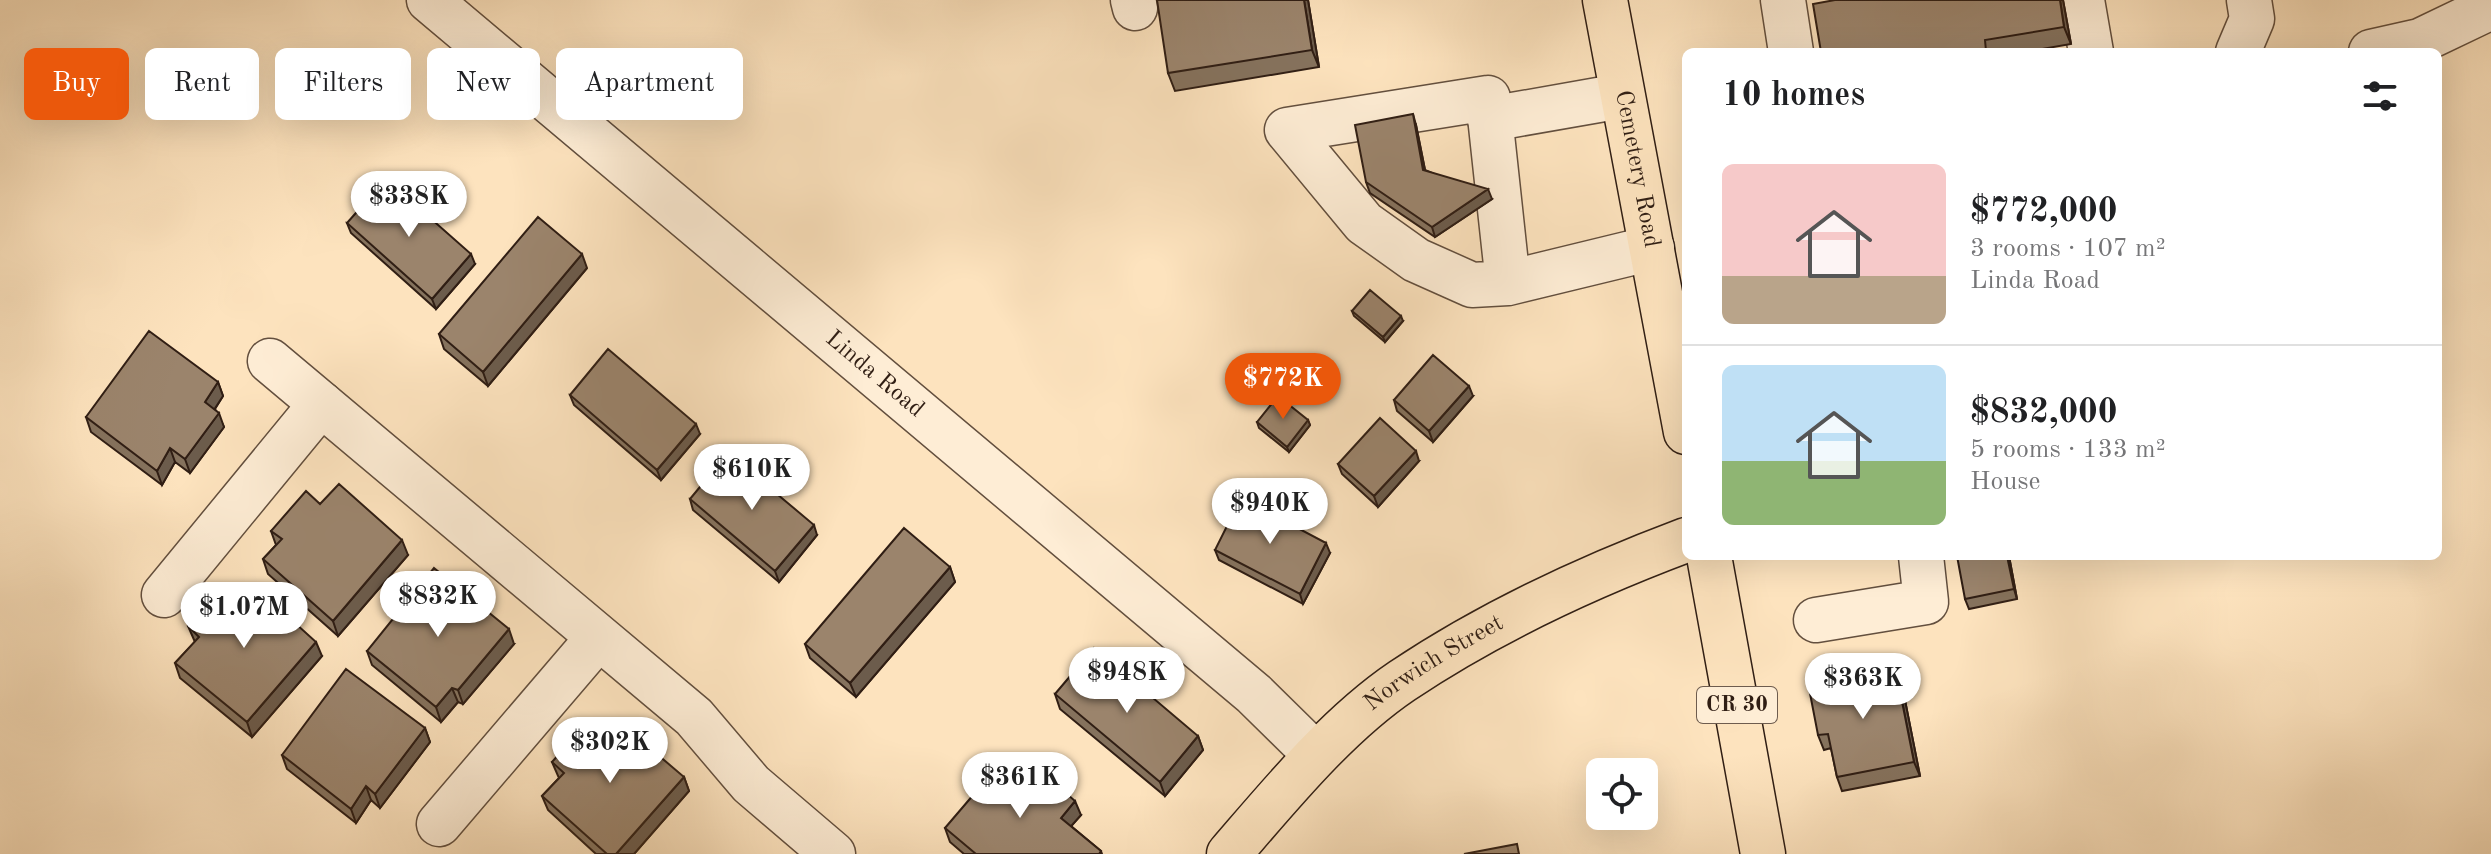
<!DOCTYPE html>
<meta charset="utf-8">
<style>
:root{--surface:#fff;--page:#f2f2f2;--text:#202124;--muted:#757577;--line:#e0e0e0;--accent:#ea580c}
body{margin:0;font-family:"Old Standard TT",serif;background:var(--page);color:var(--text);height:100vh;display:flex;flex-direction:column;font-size:30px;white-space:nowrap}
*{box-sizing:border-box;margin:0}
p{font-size:26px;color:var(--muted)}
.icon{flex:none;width:44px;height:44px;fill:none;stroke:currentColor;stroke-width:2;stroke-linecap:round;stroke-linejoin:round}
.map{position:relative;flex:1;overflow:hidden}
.sheet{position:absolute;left:1682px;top:48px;width:760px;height:512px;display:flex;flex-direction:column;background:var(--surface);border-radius:12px;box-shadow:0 8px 32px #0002}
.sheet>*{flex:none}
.guide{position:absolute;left:24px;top:48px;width:760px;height:72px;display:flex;gap:16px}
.tools{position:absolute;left:1586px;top:758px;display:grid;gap:16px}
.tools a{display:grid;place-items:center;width:72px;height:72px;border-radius:12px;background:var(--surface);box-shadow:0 8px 32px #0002;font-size:40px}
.price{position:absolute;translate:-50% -68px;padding:0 18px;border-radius:28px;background:#fff;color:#222;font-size:26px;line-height:52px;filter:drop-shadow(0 2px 4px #0008)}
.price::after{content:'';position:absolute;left:50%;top:48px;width:24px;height:18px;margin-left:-12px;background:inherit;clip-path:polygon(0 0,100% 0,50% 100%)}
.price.selected{background:var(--accent);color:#fff}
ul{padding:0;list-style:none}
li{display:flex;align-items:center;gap:24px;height:200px;padding:0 40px}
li+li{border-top:2px solid var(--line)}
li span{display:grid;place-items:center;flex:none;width:224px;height:160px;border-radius:12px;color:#555}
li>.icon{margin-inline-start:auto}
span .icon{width:96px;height:96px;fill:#fffc;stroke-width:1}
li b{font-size:34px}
h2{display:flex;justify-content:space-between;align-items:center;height:96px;padding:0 40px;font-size:34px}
.chip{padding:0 28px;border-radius:12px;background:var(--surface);box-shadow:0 8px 32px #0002;font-size:28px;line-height:72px}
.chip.selected{background:var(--accent);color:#fff}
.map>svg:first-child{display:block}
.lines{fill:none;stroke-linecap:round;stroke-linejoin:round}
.minor-casing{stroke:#634f3e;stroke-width:47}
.major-casing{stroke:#301e14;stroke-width:47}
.minor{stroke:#feedd5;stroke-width:44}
.major{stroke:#fde3be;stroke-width:44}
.wall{fill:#85725d;stroke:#301e14;stroke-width:2}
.shaded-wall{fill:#6c5c4c;stroke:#301e14;stroke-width:2}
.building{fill:#9b846c;stroke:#301e14;stroke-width:2}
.labels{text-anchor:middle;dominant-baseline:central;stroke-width:7;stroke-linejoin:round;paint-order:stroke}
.shield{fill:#feedd5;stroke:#6e5c4e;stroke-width:2}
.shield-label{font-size:22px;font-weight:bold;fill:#301e14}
.street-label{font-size:24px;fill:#301e14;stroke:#feedd5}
</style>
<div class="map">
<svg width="2491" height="854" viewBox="0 0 2491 854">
<rect width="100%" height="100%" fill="#fde3be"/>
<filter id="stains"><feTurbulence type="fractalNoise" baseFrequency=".0025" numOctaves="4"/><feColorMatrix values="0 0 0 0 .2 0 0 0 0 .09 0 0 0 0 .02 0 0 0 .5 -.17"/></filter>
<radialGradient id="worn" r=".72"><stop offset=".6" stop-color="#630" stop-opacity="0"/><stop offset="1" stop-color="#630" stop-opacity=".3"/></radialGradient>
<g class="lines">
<g class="minor-casing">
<g id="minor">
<path id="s1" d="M429 0 1254 694 1316 755"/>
<path d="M1133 0 1135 8"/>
<path d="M1783 0 1791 52"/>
<path d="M2082 0 2091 52"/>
<path d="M2238 52 2252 19 2249 0"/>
<path d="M2371 52 2420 41 2491 7"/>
<path d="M1490 119 1621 96"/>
<path d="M1508 283 1488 98 1287 130 1364 223 1416 260 1472 285 1508 283 1652 248"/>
<path d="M270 361 694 717 751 784 833 854"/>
<path d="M164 595 321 404"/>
<path d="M1816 620 1926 602 1921 556"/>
<path d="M439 824 598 638"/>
</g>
</g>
<g class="major-casing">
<g id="major">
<path id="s2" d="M1605 0 1686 432"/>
<path d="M1709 556 1763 854"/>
<path id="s3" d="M1229 854C1280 795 1337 725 1402 681 1487 624 1590 576 1686 540"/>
</g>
</g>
<use href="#minor" class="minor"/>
<use href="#major" class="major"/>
</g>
<path class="wall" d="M1308 0 1319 67 1175 91 1168 73Z
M1835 0H2063L2071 44 2025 52H1821Z
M1416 125 1425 170 1492 199 1435 237 1370 193 1366 182Z
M347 223 475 264 436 309 351 233Z
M587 268 488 386 444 349 439 334Z
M1352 311 1403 321 1385 342 1354 316Z
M218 382 223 396 215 409 224 427 190 473 175 462 162 485 91 432 86 417Z
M570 395 700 434 661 480 574 405Z
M1473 396 1433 442 1397 411 1394 400Z
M1308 420 1310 425 1289 452 1259 428 1257 422Z
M1419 461 1378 507 1342 474 1338 464Z
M690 499 817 535 779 582 693 510Z
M320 504 408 555 338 636 268 574 263 559 276 545 271 531Z
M1215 550 1330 553 1303 604 1219 560Z
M2009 556 2017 599 1969 609 1965 599Z
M950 567 955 582 856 697 810 658 805 644Z
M237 605 322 656 252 737 180 678 175 663 195 642 188 626Z
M514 644 463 704 458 702 441 722 372 665 367 651Z
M1895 666 1901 680 1920 776 1842 791 1837 777 1831 748 1824 750 1818 735Z
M1055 694 1198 736 1203 750 1165 796 1060 709Z
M425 728 430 742 380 808 371 800 356 823 287 769 282 755Z
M602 738 684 777 689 791 634 854H596L548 810 542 796 559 778 552 762Z
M1004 795 1081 815 1071 826 1101 851 1102 854H964L950 842 945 828Z"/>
<path class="shaded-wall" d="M1304 0H1308L1319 67 1312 50Z
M2060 0H2063L2071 44 2064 27Z
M1413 114 1416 125 1427 180 1423 170Z
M1488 189 1492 199 1435 237 1432 227Z
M471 254 475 264 436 309 432 299Z
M582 254 587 268 488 386 483 372Z
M1401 316 1403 321 1385 342 1383 337Z
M218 382 223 396 210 416 205 402Z
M1469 386 1473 396 1433 442 1429 431Z
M219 413 224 427 190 473 185 459Z
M1308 420 1310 425 1289 452 1287 447Z
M696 424 700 434 661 480 657 470Z
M170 448 175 462 162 485 157 471Z
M1416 451 1419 461 1378 507 1374 496Z
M814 525 817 535 779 582 775 571Z
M402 540 408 555 338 636 333 621Z
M1326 543 1330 553 1303 604 1300 594Z
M2007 556H2009L2017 599 2014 589Z
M950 567 955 582 856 697 850 683Z
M509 629 514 644 463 704 458 690Z
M316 642 322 656 252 737 247 722Z
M1895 666 1901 680 1920 776 1914 762Z
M452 688 458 702 441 722 436 707Z
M425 728 430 742 380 808 375 794Z
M1198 736 1203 750 1165 796 1160 782Z
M684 777 689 791 634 854H616Z
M366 786 371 800 356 823 351 809Z
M1075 801 1081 815 1066 832 1061 818Z"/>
<path class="building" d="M1157 0H1304L1312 50 1168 73Z
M1835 0H2060L2064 27 1985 40 1986 51 1977 52H1821L1813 4Z
M1413 114 1423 170 1488 189 1432 227 1366 182 1355 125Z
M386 179 471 254 432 299 347 223Z
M538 217 582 254 483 372 439 334Z
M1370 290 1401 316 1383 337 1352 311Z
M149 331 218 382 205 402 219 413 185 459 170 448 157 471 86 417Z
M608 349 696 424 657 470 570 395Z
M1433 355 1469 386 1429 431 1394 400Z
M1278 396 1308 420 1287 447 1257 422Z
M1380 418 1416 451 1374 496 1338 464Z
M728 453 814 525 775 571 690 499Z
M339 484 402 540 333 621 263 559 282 539 271 531 306 491 320 504Z
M1241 498 1326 543 1300 594 1215 550Z
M904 528 950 567 850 683 805 644Z
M1957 556H2007L2014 589 1965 599Z
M434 568 509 629 458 690 452 688 436 707 367 651Z
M253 585 316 642 247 722 175 663 199 637 188 626 220 589 237 605Z
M1094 648 1198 736 1160 782 1055 694Z
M1895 666 1914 762 1837 777 1828 734 1818 735 1808 683Z
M346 669 425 728 375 794 366 786 351 809 282 755Z
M618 721 684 777 616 854H607L542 796 564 773 552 762 585 725 602 738Z
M1031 762 1075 801 1061 818 1101 851 1099 854H976L945 828 986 780 1004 795Z
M1517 844 1519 854H1464Z"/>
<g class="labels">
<rect class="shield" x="1697" y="687" width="80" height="36" rx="6"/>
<g class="shield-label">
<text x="1737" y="705">CR 30</text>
</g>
<g class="street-label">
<text stroke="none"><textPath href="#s2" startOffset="172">Cemetery Road</textPath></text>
<text stroke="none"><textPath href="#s1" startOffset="582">Linda Road</textPath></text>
<text stroke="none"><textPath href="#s3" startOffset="282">Norwich Street</textPath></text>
</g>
</g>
<rect width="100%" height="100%" filter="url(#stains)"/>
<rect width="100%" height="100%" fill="url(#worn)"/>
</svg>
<div class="tools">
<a><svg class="icon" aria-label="locate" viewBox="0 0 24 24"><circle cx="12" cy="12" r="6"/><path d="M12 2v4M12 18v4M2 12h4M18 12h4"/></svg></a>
</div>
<b class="price" style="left:409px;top:239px">$338K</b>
<b class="price selected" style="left:1283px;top:421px">$772K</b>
<b class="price" style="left:752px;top:512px">$610K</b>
<b class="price" style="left:1270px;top:546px">$940K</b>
<b class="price" style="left:438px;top:639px">$832K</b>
<b class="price" style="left:244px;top:650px">$1.07M</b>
<b class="price" style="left:1127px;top:715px">$948K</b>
<b class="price" style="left:1863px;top:721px">$363K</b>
<b class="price" style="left:610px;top:785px">$302K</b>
<b class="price" style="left:1020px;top:820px">$361K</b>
<div class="guide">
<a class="chip selected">Buy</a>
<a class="chip">Rent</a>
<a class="chip">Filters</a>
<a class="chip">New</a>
<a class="chip">Apartment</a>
</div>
<section class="sheet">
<h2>10 homes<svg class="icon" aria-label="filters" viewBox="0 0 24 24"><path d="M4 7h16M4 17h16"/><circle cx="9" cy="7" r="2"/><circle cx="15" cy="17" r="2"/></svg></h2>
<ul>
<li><span style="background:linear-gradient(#f6c9c9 70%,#b9a48a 0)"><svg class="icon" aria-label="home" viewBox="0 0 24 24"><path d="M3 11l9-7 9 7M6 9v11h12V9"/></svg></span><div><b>$772,000</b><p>3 rooms · 107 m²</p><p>Linda Road</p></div></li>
<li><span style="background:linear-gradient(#bfe0f5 60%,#8fb573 0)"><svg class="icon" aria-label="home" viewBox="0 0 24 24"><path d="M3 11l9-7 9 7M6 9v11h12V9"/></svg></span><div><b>$832,000</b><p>5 rooms · 133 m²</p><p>House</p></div></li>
</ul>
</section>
</div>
